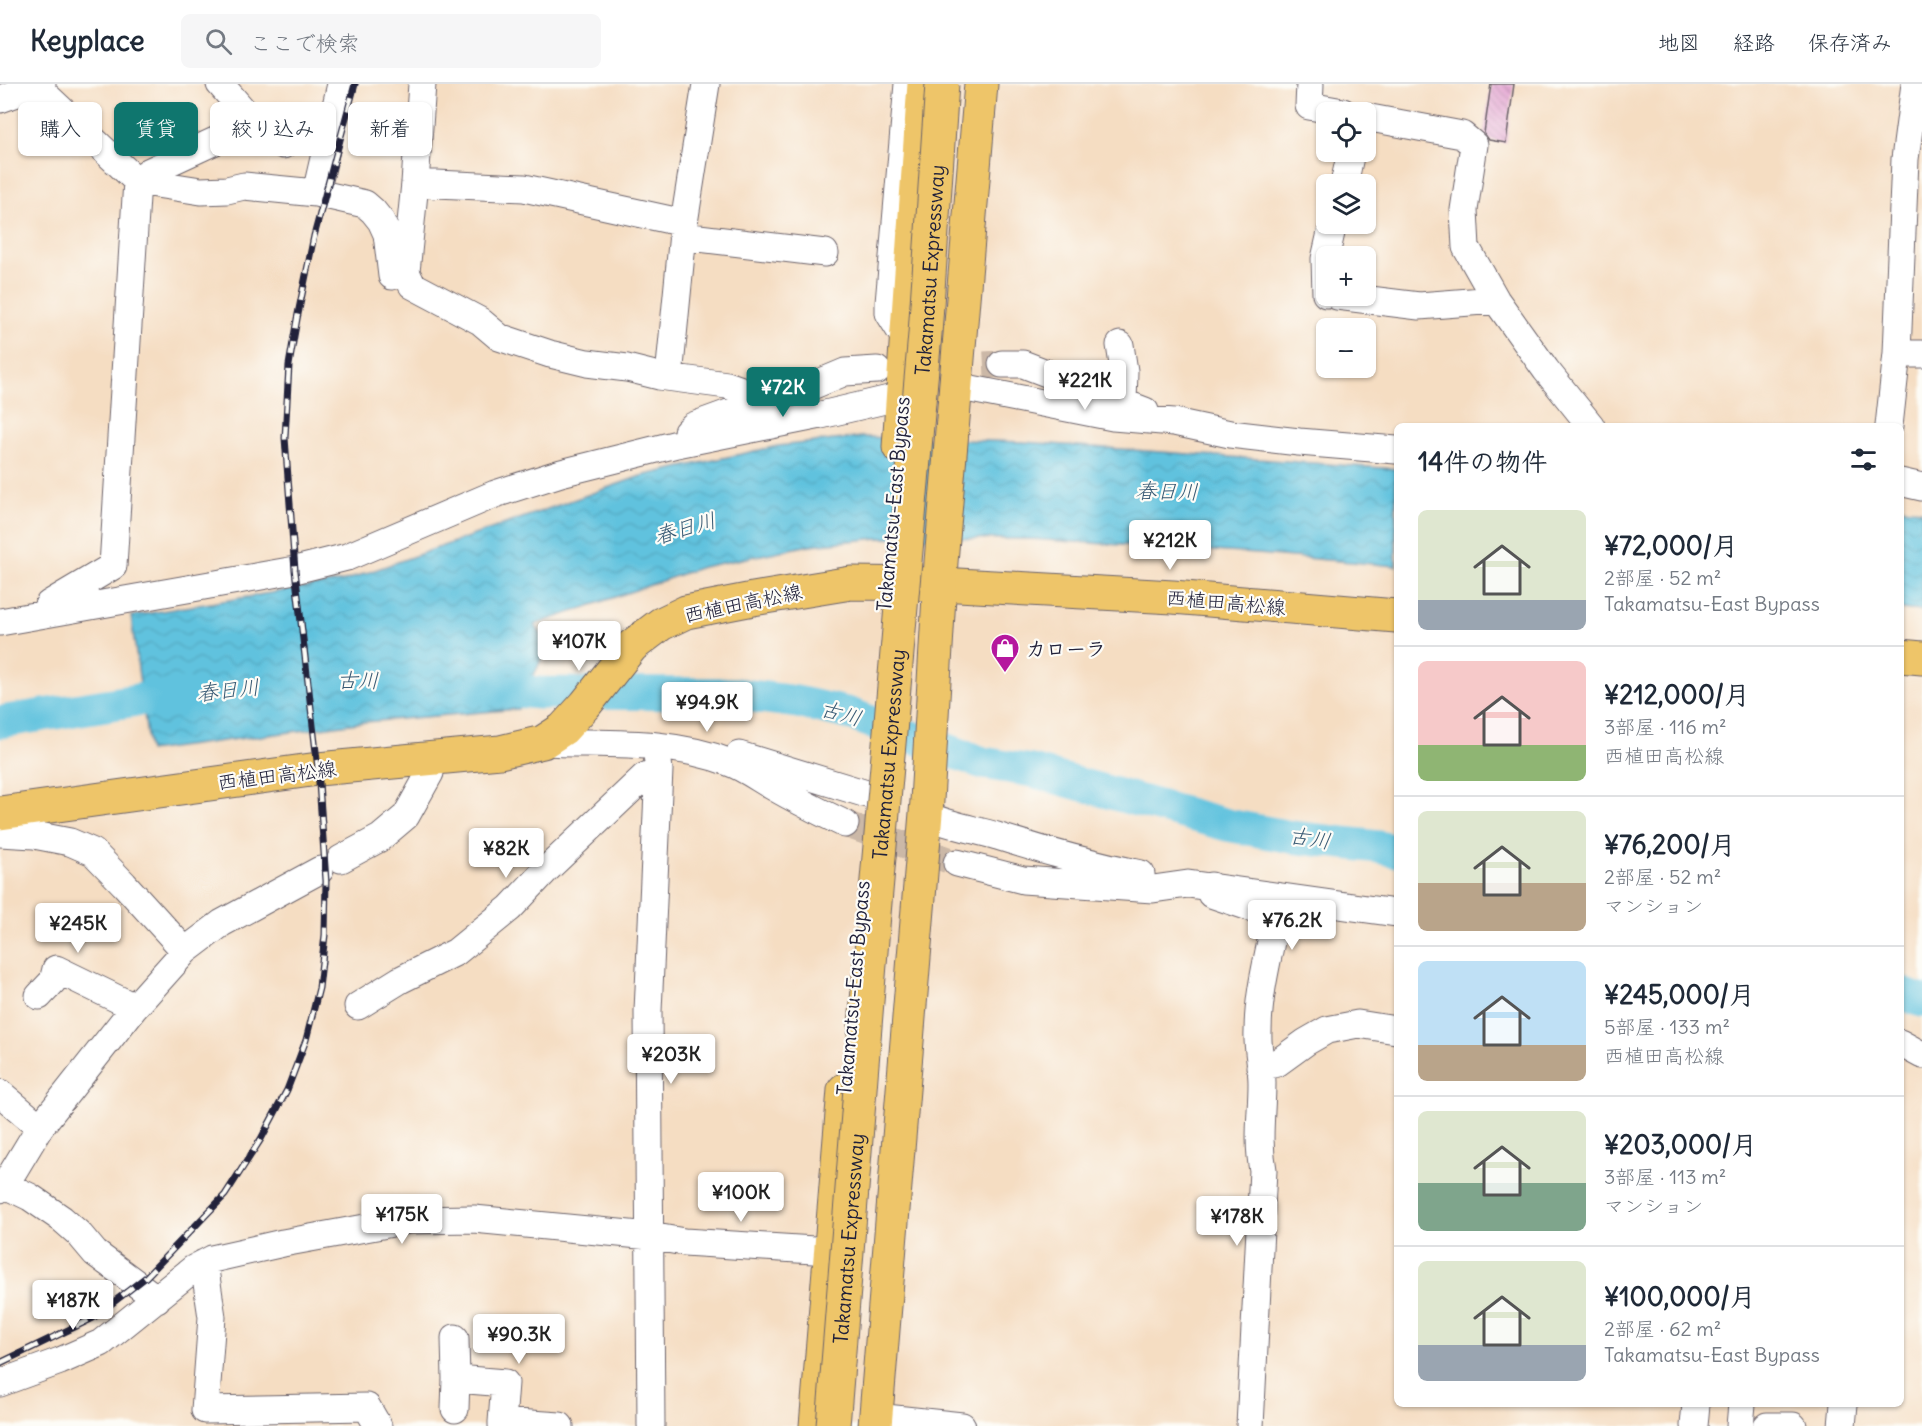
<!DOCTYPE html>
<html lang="ja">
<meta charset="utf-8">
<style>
:root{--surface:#fff;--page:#f6f6f7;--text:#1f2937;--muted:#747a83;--line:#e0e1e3;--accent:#0f766e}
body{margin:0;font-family:Delius,"Klee One",sans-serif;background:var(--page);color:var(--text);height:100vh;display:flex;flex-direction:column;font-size:22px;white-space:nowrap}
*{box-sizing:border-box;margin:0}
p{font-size:20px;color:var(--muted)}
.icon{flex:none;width:33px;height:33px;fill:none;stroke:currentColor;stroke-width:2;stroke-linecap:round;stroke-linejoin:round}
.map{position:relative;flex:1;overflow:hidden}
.details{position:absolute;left:1394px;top:339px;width:510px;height:984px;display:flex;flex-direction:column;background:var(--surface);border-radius:9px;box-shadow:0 2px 4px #0004}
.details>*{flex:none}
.top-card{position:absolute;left:18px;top:18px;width:570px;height:54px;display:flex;gap:12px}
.controls{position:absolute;left:1316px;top:18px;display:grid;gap:12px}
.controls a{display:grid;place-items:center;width:60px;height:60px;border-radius:9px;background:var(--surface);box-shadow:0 2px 4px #0004;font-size:30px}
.price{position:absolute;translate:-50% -51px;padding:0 14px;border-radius:6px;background:#fff;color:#222;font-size:20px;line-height:39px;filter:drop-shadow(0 2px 3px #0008)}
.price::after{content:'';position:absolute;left:50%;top:36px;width:18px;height:14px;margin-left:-9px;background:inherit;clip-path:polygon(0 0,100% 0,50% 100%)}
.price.current{background:var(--accent);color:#fff}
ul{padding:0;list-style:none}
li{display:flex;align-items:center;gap:18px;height:150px;padding:0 24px}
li+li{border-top:2px solid var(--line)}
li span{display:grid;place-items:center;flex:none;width:168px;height:120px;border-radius:9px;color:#555}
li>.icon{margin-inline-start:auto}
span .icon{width:72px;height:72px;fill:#fffc;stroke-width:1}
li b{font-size:26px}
h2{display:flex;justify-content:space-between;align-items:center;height:72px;padding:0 24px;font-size:26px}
.pill{padding:0 21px;border-radius:9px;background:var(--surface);box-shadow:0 2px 4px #0004;font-size:21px;line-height:54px}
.pill.current{background:var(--accent);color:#fff}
header{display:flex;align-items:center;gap:36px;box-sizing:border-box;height:84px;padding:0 30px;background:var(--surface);border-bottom:2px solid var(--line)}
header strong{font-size:28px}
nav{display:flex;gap:33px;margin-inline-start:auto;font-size:21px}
.search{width:420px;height:54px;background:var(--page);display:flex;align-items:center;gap:15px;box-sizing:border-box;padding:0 21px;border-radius:9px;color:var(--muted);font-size:22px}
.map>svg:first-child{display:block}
.water{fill:url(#water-waves);stroke:#41728c;stroke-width:1.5}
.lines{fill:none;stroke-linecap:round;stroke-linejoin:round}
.river{stroke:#60c2de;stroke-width:33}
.building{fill:url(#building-back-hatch)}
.minor-tunnel{stroke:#cbb8a7;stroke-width:27;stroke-dasharray:27 14;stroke-linecap:butt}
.minor-casing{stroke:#6c636a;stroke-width:29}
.major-casing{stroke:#6c636a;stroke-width:35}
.highway-casing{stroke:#6c636a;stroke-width:35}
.minor{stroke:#fff;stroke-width:27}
.major{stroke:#eec569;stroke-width:33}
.highway{stroke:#eec569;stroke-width:33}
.rail-casing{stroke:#22223b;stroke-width:7}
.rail{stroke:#fdfcf7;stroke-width:4.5;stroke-dasharray:14;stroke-linecap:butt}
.highway-bridge-casing{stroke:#6c636a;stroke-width:35;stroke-linecap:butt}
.highway-bridge{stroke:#eec569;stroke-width:33}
.labels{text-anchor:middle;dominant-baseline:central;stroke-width:4.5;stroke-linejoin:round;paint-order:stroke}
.street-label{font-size:20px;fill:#22223b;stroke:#fdfcf7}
.poi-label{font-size:20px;font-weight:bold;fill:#22223b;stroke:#fdfcf7;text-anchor:start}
.water-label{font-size:21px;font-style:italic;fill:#385a74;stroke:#fdfcf7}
</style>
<header>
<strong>Keyplace</strong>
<div class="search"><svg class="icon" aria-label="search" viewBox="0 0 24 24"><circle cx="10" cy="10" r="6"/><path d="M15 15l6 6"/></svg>ここで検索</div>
<nav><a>地図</a><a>経路</a><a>保存済み</a></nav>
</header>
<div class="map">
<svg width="1922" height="1342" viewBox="0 0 1922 1342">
<defs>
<pattern id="water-waves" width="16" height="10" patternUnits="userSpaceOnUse" patternTransform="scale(1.5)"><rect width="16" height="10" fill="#60c2de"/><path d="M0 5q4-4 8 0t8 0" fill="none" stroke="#53a6bf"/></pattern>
<pattern id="building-back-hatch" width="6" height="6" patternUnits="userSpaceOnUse" patternTransform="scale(1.5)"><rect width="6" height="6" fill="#e19acd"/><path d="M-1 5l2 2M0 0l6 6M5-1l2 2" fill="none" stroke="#b67da8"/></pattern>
</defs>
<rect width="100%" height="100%" fill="#fdfcf7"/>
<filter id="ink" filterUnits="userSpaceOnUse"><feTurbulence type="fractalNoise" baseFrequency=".0167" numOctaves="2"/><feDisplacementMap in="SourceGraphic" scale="12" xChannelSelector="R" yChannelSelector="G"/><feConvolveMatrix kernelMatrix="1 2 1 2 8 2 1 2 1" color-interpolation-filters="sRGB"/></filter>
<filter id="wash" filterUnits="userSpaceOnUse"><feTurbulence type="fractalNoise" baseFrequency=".008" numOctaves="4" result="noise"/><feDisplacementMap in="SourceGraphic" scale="24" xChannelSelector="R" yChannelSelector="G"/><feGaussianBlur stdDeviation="1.35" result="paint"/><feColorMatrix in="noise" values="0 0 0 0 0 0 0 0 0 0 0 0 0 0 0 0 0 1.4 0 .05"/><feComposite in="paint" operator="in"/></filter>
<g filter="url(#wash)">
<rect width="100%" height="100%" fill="#f5ddc2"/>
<path class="water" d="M862 353 1023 358 1396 385V482L1258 470 1030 455 879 454 810 461 702 483 534 541 549 559 518 625 365 638 149 667 131 532 344 497 641 392 778 362Z
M1900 424 1922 426V527L1901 525Z"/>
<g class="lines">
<path class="river" d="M480 604 539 609 736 610 797 618 847 629 983 679 1032 687 1227 741 1291 753 1379 763 1396 767
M0 638 143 615 187 610
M1900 909 1922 917"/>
</g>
<g id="blocks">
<path class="building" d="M1491 0H1514L1506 59 1489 56 1484 49Z"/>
</g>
</g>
<g filter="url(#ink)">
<use href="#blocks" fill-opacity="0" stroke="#6c636a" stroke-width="1.5"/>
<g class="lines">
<path class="minor-tunnel" d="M902 285 1002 280
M845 740 957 779"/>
<g class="minor-casing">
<path id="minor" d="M220 0 254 39 283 61
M422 0 415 99 406 188 412 201 480 237 499 253 550 270 587 279 627 284 659 292 727 301 767 315
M1310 0 1309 22 1343 28
M36 2 137 97 201 107 227 106 244 102 316 109 365 120 373 127 381 137 387 150 392 192 405 188
M0 15 42 0
M1365 33 1462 51 1474 61 1464 126 1466 163 1496 216 1546 286 1591 342
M415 99 524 104 684 139 669 293
M1344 100 1351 68
M316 109 341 0
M684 139 706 0
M682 152 825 169
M1326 210 1325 175 1333 140
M1337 212 1419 222 1496 216
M906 256 889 229V219L908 0
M1120 261 1124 287 1123 318
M1897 269 1922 270
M1002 280H1023L1145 327
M956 302 1113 333 1174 338 1230 350 1299 358 1396 366
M1889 342 1897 269 1905 75 1915 0
M687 348 693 342 767 315 807 304 845 288 877 286
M1900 398 1922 403
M44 529 49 520 113 482 137 97 148 88 254 39
M0 538 295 486 347 473 495 410 561 389 677 360 821 331 902 312
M543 658C605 661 669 655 728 678 743 683 758 694 772 702 796 716 820 728 845 740
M739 671 870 711
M925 731C949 741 972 745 997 752 1044 767 1092 780 1141 790
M0 749 34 751 70 758 93 768 124 800 185 867 222 839 320 786
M341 775 380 754 406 732 430 689V674
M957 779 1023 796 1153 805 1188 800 1396 829
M1211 802V810L1270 830 1275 838C1268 874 1258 911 1258 948 1257 965 1262 982 1262 999 1262 1029 1257 1055 1263 1086L1250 1342
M39 912 53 897 56 885 134 923
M358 922 400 896 456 868 510 824 545 787 644 693 659 686
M1900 959 1922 971
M1260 983 1277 979 1306 958 1327 946 1358 940 1396 946
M0 1009 40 1043
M5 1101 40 1043 134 924 185 867
M0 1105 5 1101 30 1113 62 1135 79 1150 95 1169 157 1215
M204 1179 212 1233 205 1326 367 1323 378 1342
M455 1254 456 1295 505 1299 502 1338
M0 1299 60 1277 101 1259 193 1185 212 1175 283 1159 409 1136 474 1135 650 1152 684 1158 814 1166 830 1165
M455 1325 456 1295
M876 1333 962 1342
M502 1342V1338L560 1342
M651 1342 648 927 659 686 656 662
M1694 1342 1696 1320
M1740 1342 1742 1320
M1767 1342H1793
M1842 1342 1844 1320"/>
</g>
<g class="major-casing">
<path id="major" d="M1900 572 1922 574
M0 729 318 685 500 668 543 658 563 645 585 621 632 562 661 540 686 528 753 515 851 499 940 500 1173 513 1396 532"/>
</g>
<g class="highway-casing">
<path id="highway" d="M899 363 924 0
M816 1342 844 1006
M875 1342 927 717 941 478 981 0"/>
</g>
<use href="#minor" class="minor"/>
<use href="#major" class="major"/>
<use href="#highway" class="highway"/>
<g class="rail-casing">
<path id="rail" d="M0 1279 93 1234 146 1193 225 1111 261 1055 287 1006 306 956 319 904 325 851 326 797 318 685 295 486 285 354 289 281 297 235 314 152 355 0"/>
</g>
<use href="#rail" class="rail"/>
<g class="highway-bridge-casing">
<g id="highway-bridge">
<path id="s1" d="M833 1342 874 830 925 250 942 0"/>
</g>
</g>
<use href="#highway-bridge" class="highway-bridge"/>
</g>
</g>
<defs>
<g id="shop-pin" transform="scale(1.5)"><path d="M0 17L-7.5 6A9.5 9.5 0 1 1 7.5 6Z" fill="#b5179e" stroke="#fdfcf7"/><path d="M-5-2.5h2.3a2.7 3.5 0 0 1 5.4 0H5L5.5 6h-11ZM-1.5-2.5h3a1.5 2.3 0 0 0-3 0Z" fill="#fff"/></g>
</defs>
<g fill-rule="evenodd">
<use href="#shop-pin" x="1005" y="564"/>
</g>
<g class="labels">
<g class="street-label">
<text stroke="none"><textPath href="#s1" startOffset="1160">Takamatsu Expressway</textPath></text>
<text transform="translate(893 420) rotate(-85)">Takamatsu-East Bypass</text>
<text transform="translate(1226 518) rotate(5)">西植田高松線</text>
<text transform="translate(743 519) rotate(-12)">西植田高松線</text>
<text stroke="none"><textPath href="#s1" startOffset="674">Takamatsu Expressway</textPath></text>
<text transform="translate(277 691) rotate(-7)">西植田高松線</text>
<text transform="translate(853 904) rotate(-85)">Takamatsu-East Bypass</text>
<text stroke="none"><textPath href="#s1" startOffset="188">Takamatsu Expressway</textPath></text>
</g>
<g class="poi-label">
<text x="1026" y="564">カローラ</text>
</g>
<g class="water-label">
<text transform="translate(1167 407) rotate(1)">春日川</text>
<text transform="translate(685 444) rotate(-16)">春日川</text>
<text transform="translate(358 596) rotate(1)">古川</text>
<text transform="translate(228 606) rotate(-6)">春日川</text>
<text transform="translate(841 629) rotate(16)">古川</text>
<text transform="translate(1310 754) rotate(9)">古川</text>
</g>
</g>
</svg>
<div class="controls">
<a><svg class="icon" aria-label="locate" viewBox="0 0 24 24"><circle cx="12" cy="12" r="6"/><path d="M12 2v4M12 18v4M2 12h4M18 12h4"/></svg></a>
<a><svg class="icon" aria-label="layers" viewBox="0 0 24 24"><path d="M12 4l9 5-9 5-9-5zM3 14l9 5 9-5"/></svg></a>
<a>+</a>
<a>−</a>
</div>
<b class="price" style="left:1085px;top:327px">¥221K</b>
<b class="price current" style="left:783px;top:334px">¥72K</b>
<b class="price" style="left:1170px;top:487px">¥212K</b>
<b class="price" style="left:579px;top:588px">¥107K</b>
<b class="price" style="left:707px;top:649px">¥94.9K</b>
<b class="price" style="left:506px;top:795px">¥82K</b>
<b class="price" style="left:1292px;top:867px">¥76.2K</b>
<b class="price" style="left:78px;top:870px">¥245K</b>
<b class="price" style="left:671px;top:1001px">¥203K</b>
<b class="price" style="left:741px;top:1139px">¥100K</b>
<b class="price" style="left:402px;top:1161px">¥175K</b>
<b class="price" style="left:1237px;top:1163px">¥178K</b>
<b class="price" style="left:73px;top:1247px">¥187K</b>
<b class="price" style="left:519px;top:1281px">¥90.3K</b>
<div class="top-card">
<a class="pill">購入</a>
<a class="pill current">賃貸</a>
<a class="pill">絞り込み</a>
<a class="pill">新着</a>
</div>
<section class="details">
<h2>14件の物件<svg class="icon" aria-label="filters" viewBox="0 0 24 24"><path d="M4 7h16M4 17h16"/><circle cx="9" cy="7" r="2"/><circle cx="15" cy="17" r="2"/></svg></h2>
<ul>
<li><span style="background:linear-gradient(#dfe7d0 75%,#9aa5b1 0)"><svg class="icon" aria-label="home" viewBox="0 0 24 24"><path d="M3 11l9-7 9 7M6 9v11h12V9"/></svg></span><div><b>¥72,000/月</b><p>2部屋 · 52 m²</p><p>Takamatsu-East Bypass</p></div></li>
<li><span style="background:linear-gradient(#f6c9c9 70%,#8fb573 0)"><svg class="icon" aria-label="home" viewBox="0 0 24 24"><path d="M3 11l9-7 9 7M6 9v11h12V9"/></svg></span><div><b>¥212,000/月</b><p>3部屋 · 116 m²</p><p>西植田高松線</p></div></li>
<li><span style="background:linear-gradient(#dfe7d0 60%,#b9a48a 0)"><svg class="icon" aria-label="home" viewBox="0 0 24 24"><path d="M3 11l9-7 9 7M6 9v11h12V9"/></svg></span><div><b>¥76,200/月</b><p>2部屋 · 52 m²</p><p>マンション</p></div></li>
<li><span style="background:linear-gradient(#bfe0f5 70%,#b9a48a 0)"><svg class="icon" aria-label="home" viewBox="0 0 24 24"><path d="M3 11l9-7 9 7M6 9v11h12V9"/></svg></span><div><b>¥245,000/月</b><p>5部屋 · 133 m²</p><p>西植田高松線</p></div></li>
<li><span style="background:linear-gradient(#dfe7d0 60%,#7fa58c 0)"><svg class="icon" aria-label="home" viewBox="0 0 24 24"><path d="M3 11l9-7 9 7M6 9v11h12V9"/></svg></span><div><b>¥203,000/月</b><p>3部屋 · 113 m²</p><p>マンション</p></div></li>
<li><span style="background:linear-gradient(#dfe7d0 70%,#9aa5b1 0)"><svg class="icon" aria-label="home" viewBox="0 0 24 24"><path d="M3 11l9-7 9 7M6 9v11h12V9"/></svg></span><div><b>¥100,000/月</b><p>2部屋 · 62 m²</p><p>Takamatsu-East Bypass</p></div></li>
</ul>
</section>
</div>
